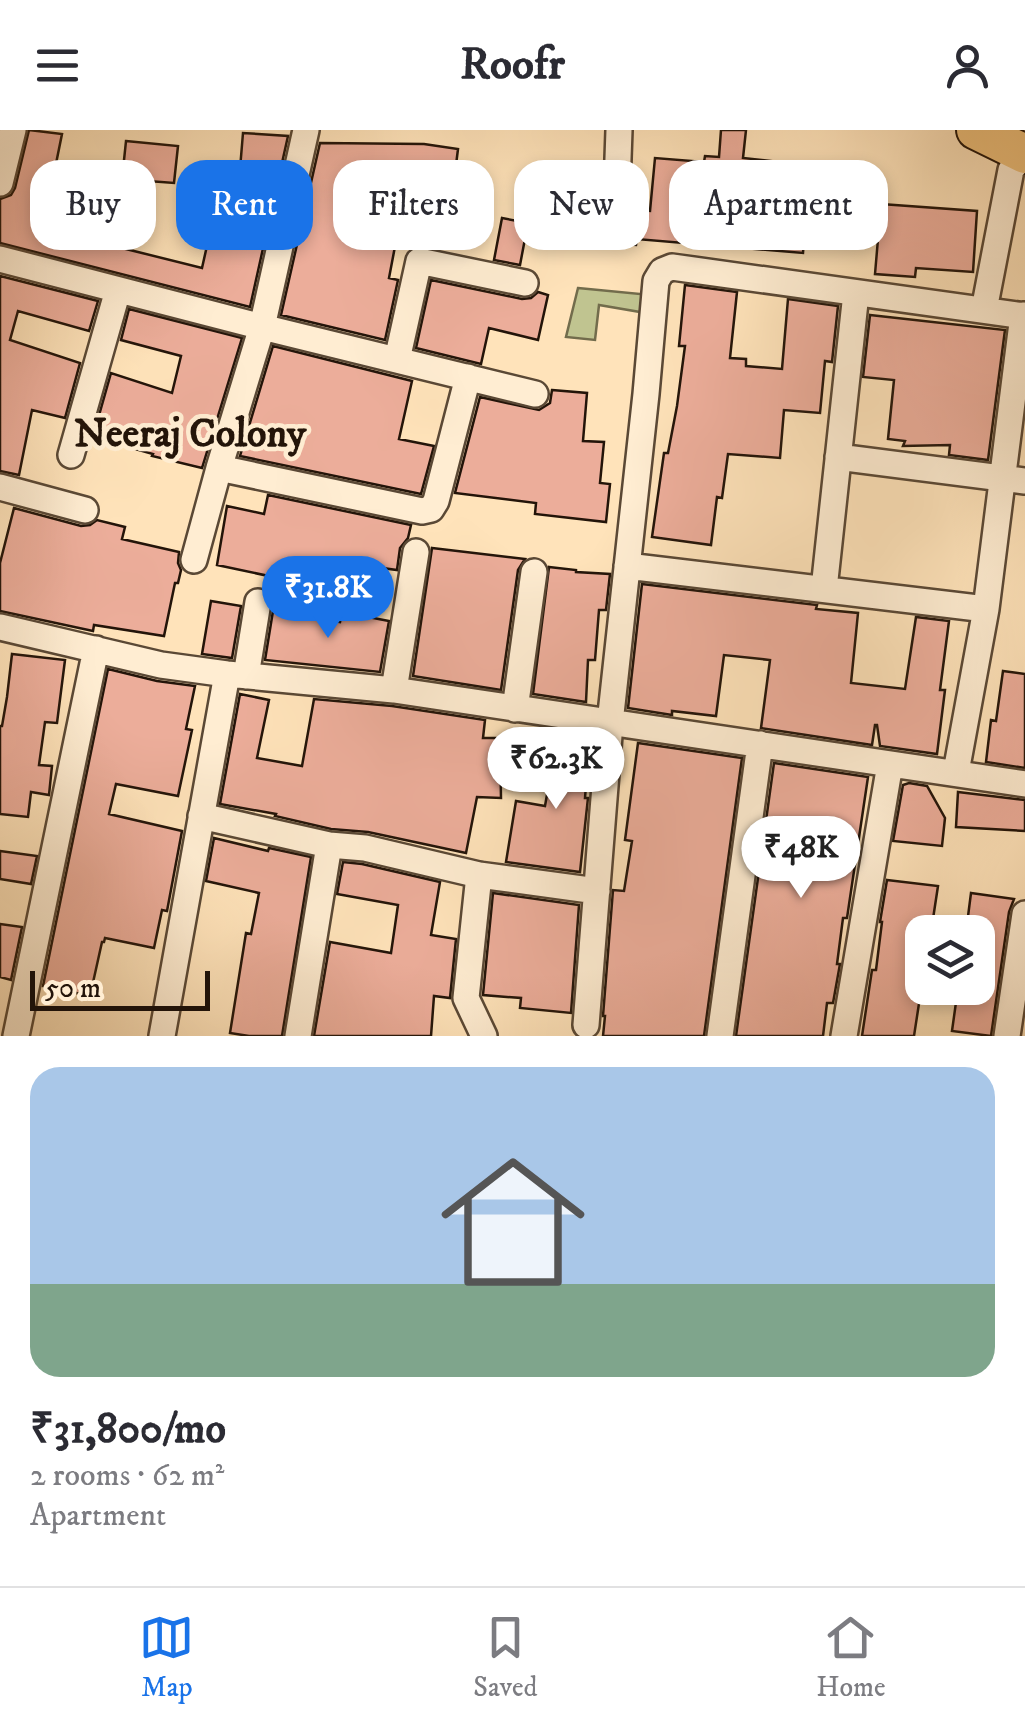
<!DOCTYPE html>
<meta charset="utf-8">
<style>
:root{--surface:#fff;--page:#f7f7f7;--text:#2b2b33;--muted:#7c7c81;--line:#e1e1e2;--accent:#1a73e8}
body{margin:0;font-family:"IM FELL DW Pica",serif;background:var(--page);color:var(--text);height:100vh;display:flex;flex-direction:column;font-size:38px;white-space:nowrap}
*{box-sizing:border-box;margin:0}
p{font-size:32px;color:var(--muted)}
.icon{flex:none;width:55px;height:55px;fill:none;stroke:currentColor;stroke-width:2;stroke-linecap:round;stroke-linejoin:round}
.map{position:relative;height:906px;overflow:hidden}
.details{display:flex;flex-direction:column;background:var(--surface);flex:1}
.details>*{flex:none}
.guide{position:absolute;left:30px;top:30px;width:965px;height:90px;display:flex;gap:20px}
.fabs{position:absolute;left:905px;top:785px;display:grid;gap:20px}
.fabs a{display:grid;place-items:center;width:90px;height:90px;border-radius:20px;background:var(--surface);box-shadow:0 5px 15px #0003;font-size:50px}
.scale{position:absolute;left:30px;bottom:25px;width:180px;box-sizing:border-box;padding-left:10px;border:5px solid #231409;border-top:0;font-size:28px;line-height:35px;white-space:nowrap;color:#231409;-webkit-text-stroke:8px #ffedd2;paint-order:stroke}
.price{position:absolute;translate:-50% -85px;padding:0 22px;border-radius:35px;background:#fff;color:#222;font-size:32px;line-height:65px;filter:drop-shadow(0 2px 5px #0008)}
.price::after{content:'';position:absolute;left:50%;top:60px;width:30px;height:22px;margin-left:-15px;background:inherit;clip-path:polygon(0 0,100% 0,50% 100%)}
.price.on{background:var(--accent);color:#fff}
ul{padding:0;list-style:none}
li{display:grid;align-content:center;gap:20px;height:530px;padding:0 30px}
li+li{border-top:2px solid var(--line)}
li span{display:grid;place-items:center;height:310px;border-radius:30px;color:#555}
li>.icon{margin-inline-start:auto}
span .icon{width:180px;height:180px;fill:#fffc;stroke-width:1}
li b{font-size:42px}
.tag{padding:0 35px;border-radius:30px;background:var(--surface);box-shadow:0 5px 15px #0003;font-size:35px;line-height:90px}
.tag.on{background:var(--accent);color:#fff}
header{display:flex;justify-content:space-between;align-items:center;height:130px;padding:0 30px;background:var(--surface);font-size:45px;font-weight:800}
.tabs{display:flex;justify-content:space-around;align-items:center;height:140px;border-top:2px solid var(--line);background:var(--surface);font-size:28px;color:var(--muted)}
.tabs a{display:grid;justify-items:center;gap:5px}
.tabs .on{color:var(--accent)}
.map>svg:first-child{display:block}
.green{fill:#c0c490;stroke:#726c4c;stroke-width:2.5}
.building{fill:#ecad9a;stroke:#231409;stroke-width:2.5}
.lines{fill:none;stroke-linecap:round;stroke-linejoin:round}
.minor-casing{stroke:#5a4835;stroke-width:30}
.primary-casing{stroke:#231409;stroke-width:42}
.minor{stroke:#ffedd2;stroke-width:25}
.primary{stroke:#f0c27d;stroke-width:38}
.labels{text-anchor:middle;dominant-baseline:central;stroke-width:9;stroke-linejoin:round;paint-order:stroke}
.neighbourhood-label{font-size:40px;font-weight:bold;fill:#231409;stroke:#ffedd2}
</style>
<header><svg class="icon" aria-label="menu" viewBox="0 0 24 24"><path d="M4 6h16M4 12h16M4 18h16"/></svg>Roofr<svg class="icon" aria-label="person" viewBox="0 0 24 24"><circle cx="12" cy="8" r="4"/><path d="M4 21q1-7 8-7t8 7"/></svg></header>
<div class="map">
<svg width="1025" height="906" viewBox="0 0 1025 906">
<rect width="100%" height="100%" fill="#ffe3ba"/>
<filter id="stains"><feTurbulence type="fractalNoise" baseFrequency=".002" numOctaves="4"/><feColorMatrix values="0 0 0 0 .2 0 0 0 0 .09 0 0 0 0 .02 0 0 0 .5 -.17"/></filter>
<radialGradient id="worn" r=".72"><stop offset=".6" stop-color="#630" stop-opacity="0"/><stop offset="1" stop-color="#630" stop-opacity=".3"/></radialGradient>
<path class="green" d="M578 158 651 165 646 183 599 175 595 210 566 207Z"/>
<path class="building" d="M29 0 62 4 48 73 86 83 84 88 127 99 122 118 202 138 213 89 227 92 235 51H239L243 3 288 6 250 177 0 113V69L11 65 15 58Z
M721 0H746L743 28 780 32 776 68 807 71 803 123 637 109 636 115 606 113 609 77 650 81 655 28 704 32 705 26 719 27Z
M126 11 178 16 174 53 122 49Z
M320 13 424 14 458 19 451 75 404 69 389 148 398 150 385 210 281 185Z
M881 74 977 81 973 142 916 138 915 147 875 144Z
M502 88 528 93 520 135 494 130Z
M0 146 98 171 89 201 18 181 10 210 80 233 65 288 32 280 19 345 0 341Z
M431 150 522 169 531 168 538 162 548 165 538 210 489 198 481 234 416 218Z
M685 155 737 162 730 228 746 229V236L782 239 788 169 838 176 832 232 825 231 820 283 784 280 780 328 728 324 722 368 717 367 711 415 652 407 664 323H668L677 276 685 216H679Z
M129 179 242 208 202 338 152 326 153 324 96 308 99 297 96 296 111 243 172 263 181 226 121 210Z
M870 185 1005 200 988 330 949 325 950 315 903 316 905 311 888 309 894 250 863 247Z
M273 216 412 251 399 309 434 316 421 364 240 326Z
M552 260 587 263 583 311 604 312 600 353 610 354 606 392 535 384 536 373 455 363 480 267 539 280 550 273Z
M268 365 411 395 408 408 400 418 397 440 345 433 339 461 217 435 227 376 264 384Z
M14 378 81 396 90 395 97 390 125 397 122 409 179 422 178 433 181 440 178 453H175L164 506 94 495 93 501 0 481V433Z
M432 418 525 429 518 440 501 560 413 546Z
M549 437 576 440V442L610 444 606 480H599L595 530H588L586 572 533 564Z
M642 454 817 475 816 479 858 483 851 553 905 559 916 487 949 491 940 560H945L937 624 880 616 877 595H875L872 615 761 598 770 530 724 525 716 586 672 581V585L628 578Z
M211 471 241 476 232 528 202 524Z
M273 481 340 492 342 482 389 491 380 542 265 530Z
M12 524 65 530 57 593 45 592 39 635 52 636 49 665 31 662 28 687 0 684V596H2L7 567Z
M108 539 157 551 195 556 186 599 192 600 178 666 116 654 109 684 182 701 167 781 162 780 154 818 105 808 104 812H102L90 866 43 856Z
M1003 541 1025 544V638L986 632 991 590 996 591Z
M240 564 269 570 257 628 302 636 314 569 392 576 485 590 483 608H500L501 668 477 667 466 723 368 702 331 699 275 686 276 684 220 674Z
M554 600 590 606 585 668H588L580 742 506 732 516 671 545 676 552 636Z
M638 613 742 628 704 906H603L605 886H603L613 760 624 761 632 711 625 710Z
M774 633 868 647 847 788H843L837 834H840L833 873H827L823 906H736Z
M909 653 927 656 945 688 942 716 893 711 903 655Z
M958 662 1025 670V701L956 697Z
M214 708 268 721 269 718 311 727 282 906H249L230 903 246 803 251 804 259 763 206 751Z
M0 721 37 726 31 754 0 749Z
M343 732 362 734 440 752 431 805 456 809 450 868 434 866 431 906H314L330 812 391 823 398 775 337 764Z
M887 750 938 756 931 802H922V854L914 906H862L872 840H876L882 792H880Z
M493 763 579 775 571 883 520 878 521 868 483 865Z
M971 763 1014 769 1009 782 991 906 952 901 958 858H978V802H966Z
M0 794 22 797 11 850 0 847Z"/>
<g class="lines">
<g class="minor-casing">
<path id="minor" d="M0 53 13 0
M617 57 619 0
M0 129 262 197 535 264
M984 180 1011 40 1023 24
M397 230 419 131 525 153
M71 325 118 160
M838 327 1025 351
M219 338 422 381 431 379 436 371 468 247
M0 357 85 380
M194 430 219 338 262 197 306 0
M627 436 986 479
M824 459 856 163
M0 497 161 535 227 544 394 560 1025 654
M246 546 258 472
M394 560 416 422
M515 579 534 442
M956 642 986 479 1023 185
M201 686 329 715 365 718 479 745 597 761
M479 745 466 868 484 906
M586 895 610 593 646 264 656 151 662 141 672 137 1025 186
M16 906 96 519
M162 906 227 544
M298 906 329 715
M720 906 760 614
M844 906 890 634
M1007 906 1025 784"/>
</g>
<g class="primary-casing">
<path id="primary" d="M976 0 1025 24"/>
</g>
<use href="#minor" class="minor"/>
<use href="#primary" class="primary"/>
</g>
<g class="labels">
<g class="neighbourhood-label">
<text x="190" y="305">Neeraj Colony</text>
</g>
</g>
<rect width="100%" height="100%" filter="url(#stains)"/>
<rect width="100%" height="100%" fill="url(#worn)"/>
</svg>
<div class="fabs">
<a><svg class="icon" aria-label="layers" viewBox="0 0 24 24"><path d="M12 4l9 5-9 5-9-5zM3 14l9 5 9-5"/></svg></a>
</div>
<div class="scale">50 m</div>
<b class="price on" style="left:328px;top:511px">₹31.8K</b>
<b class="price" style="left:556px;top:682px">₹62.3K</b>
<b class="price" style="left:801px;top:771px">₹48K</b>
<div class="guide">
<a class="tag">Buy</a>
<a class="tag on">Rent</a>
<a class="tag">Filters</a>
<a class="tag">New</a>
<a class="tag">Apartment</a>
</div>
</div>
<section class="details">
<ul>
<li><span style="background:linear-gradient(#a9c7e8 70%,#7fa58c 0)"><svg class="icon" aria-label="home" viewBox="0 0 24 24"><path d="M3 11l9-7 9 7M6 9v11h12V9"/></svg></span><div><b>₹31,800/mo</b><p>2 rooms · 62 m²</p><p>Apartment</p></div></li>
</ul>
</section>
<nav class="tabs">
<a class="on"><svg class="icon" aria-label="map" viewBox="0 0 24 24"><path d="M3 6l6-2 6 2 6-2v14l-6 2-6-2-6 2zM9 4v14M15 6v14"/></svg>Map</a>
<a><svg class="icon" aria-label="saved" viewBox="0 0 24 24"><path d="M7 4h10v16l-5-4-5 4z"/></svg>Saved</a>
<a><svg class="icon" aria-label="home" viewBox="0 0 24 24"><path d="M3 11l9-7 9 7M6 9v11h12V9"/></svg>Home</a>
</nav>
